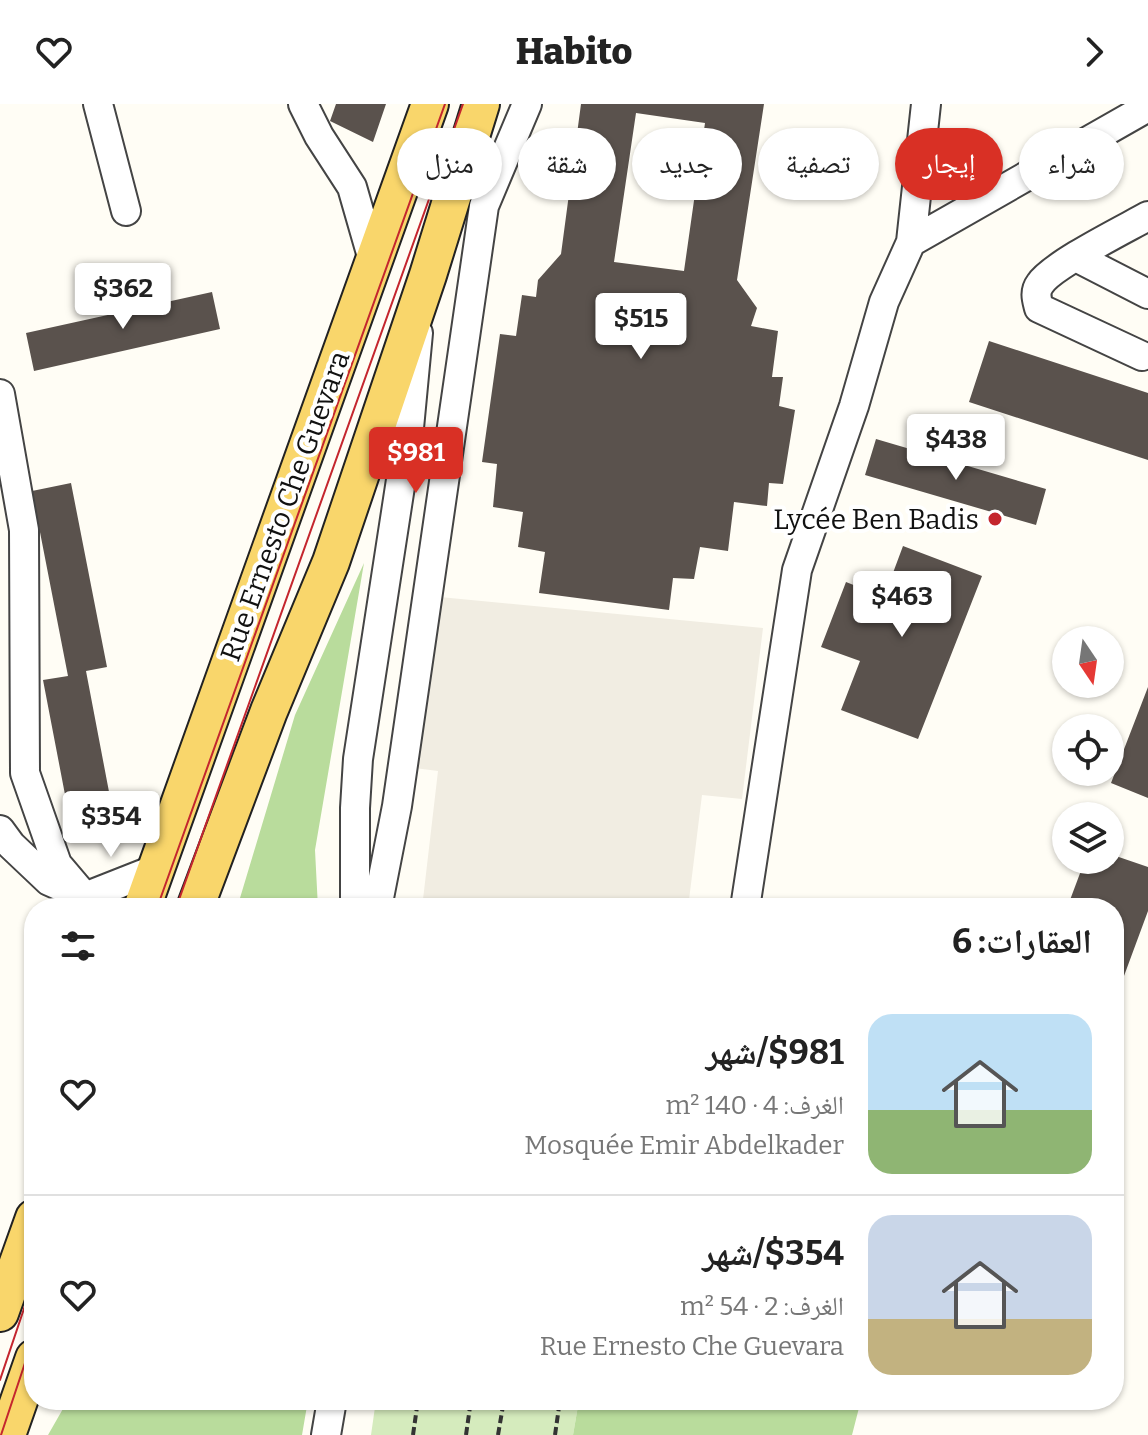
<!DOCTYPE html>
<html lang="ar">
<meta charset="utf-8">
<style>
:root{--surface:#fff;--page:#f2f2f2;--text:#222;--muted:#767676;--line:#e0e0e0;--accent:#d93025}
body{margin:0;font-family:Bitter,"Noto Naskh Arabic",serif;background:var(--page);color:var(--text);direction:rtl;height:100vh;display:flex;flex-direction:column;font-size:30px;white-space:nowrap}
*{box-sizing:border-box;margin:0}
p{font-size:26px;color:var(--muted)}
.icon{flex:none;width:44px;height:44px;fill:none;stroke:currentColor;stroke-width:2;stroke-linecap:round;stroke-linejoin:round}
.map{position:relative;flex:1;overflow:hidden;direction:ltr}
.details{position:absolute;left:24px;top:794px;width:1100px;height:512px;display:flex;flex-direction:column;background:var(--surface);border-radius:32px;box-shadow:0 2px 6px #0004;direction:rtl}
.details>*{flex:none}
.guide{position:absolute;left:24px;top:24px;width:1100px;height:72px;direction:rtl;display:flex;gap:16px}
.needle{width:52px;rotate:167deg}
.fabs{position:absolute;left:1052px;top:522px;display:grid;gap:16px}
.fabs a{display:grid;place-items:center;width:72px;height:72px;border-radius:50%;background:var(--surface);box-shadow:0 2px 6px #0004;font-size:40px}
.price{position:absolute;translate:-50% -68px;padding:0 18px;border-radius:8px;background:#fff;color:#222;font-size:26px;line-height:52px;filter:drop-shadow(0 2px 4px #0008)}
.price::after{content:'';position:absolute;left:50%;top:48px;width:24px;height:18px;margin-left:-12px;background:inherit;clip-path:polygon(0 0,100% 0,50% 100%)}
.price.selected{background:var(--accent);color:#fff}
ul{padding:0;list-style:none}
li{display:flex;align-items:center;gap:24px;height:200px;padding:0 32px}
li+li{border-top:2px solid var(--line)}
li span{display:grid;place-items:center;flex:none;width:224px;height:160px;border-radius:24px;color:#555}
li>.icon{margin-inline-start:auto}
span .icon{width:96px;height:96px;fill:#fffc;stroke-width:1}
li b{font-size:34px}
h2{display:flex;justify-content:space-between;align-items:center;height:96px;padding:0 32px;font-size:34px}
.chip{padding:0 28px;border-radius:36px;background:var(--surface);box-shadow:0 2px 6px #0004;font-size:28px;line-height:72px}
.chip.selected{background:var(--accent);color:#fff}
header{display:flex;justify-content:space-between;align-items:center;height:104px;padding:0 32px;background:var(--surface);font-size:36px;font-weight:800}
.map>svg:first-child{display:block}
.green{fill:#d5ebbd}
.forest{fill:#b9dc9c}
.plaza{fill:#f1ede2}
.building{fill:#5a524d;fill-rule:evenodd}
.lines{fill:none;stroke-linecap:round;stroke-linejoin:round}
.minor-casing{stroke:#444;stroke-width:32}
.major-casing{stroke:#222;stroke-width:40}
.path{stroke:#333;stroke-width:4;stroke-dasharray:8 4;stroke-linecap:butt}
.minor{stroke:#fff;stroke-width:28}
.major{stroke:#f9d66b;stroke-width:36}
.tram{stroke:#c4262e;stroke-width:2}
.poi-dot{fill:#c4262e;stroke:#fff;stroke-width:3}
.labels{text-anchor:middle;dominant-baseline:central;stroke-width:8;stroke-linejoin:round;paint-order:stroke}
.street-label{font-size:28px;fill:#111;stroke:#fff}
.poi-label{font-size:28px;fill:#111;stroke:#fff;text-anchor:end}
</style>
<header><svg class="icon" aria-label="forward" viewBox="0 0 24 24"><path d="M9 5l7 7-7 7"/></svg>Habito<svg class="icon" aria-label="heart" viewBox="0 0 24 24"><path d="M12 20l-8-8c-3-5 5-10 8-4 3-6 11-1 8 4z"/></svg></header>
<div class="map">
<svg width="1148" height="1331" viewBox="0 0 1148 1331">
<rect width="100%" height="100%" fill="#fffdf5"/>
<path class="green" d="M376 1296H579L573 1331H371Z"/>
<path class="forest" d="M364 459 315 746 318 804H237L295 611Z
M68 1296H308L302 1331H48Z
M579 1296H861L852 1331H573Z"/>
<path class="plaza" d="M419 491 763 524 742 695 702 691 688 804H422L438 667 399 662Z"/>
<path class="building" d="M336 0H386L373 38 330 17Z
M581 0H764L737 176 757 204 751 222 778 227 772 273H783L779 302 795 306 783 380 769 379 767 402 734 398 728 447 700 443 694 475 673 474 669 506 539 489 545 448 518 443 523 408 493 403 497 360 482 358 500 230 516 232 522 191 536 193 538 176 561 150ZM636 9 705 19 684 167 614 158Z
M212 188 220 225 34 267 26 229Z
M989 237 1148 289V356L969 298Z
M876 335 1046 385 1036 421 865 371Z
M71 379 107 563 86 567 110 693 67 701 43 576 68 572 32 387Z
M903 442 982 472 918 635 841 606 860 557 821 543 846 478 884 493Z
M1148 583V694L1111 679Z
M1110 750 1148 763V807L1114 899V804H1067L1085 756H1110Z"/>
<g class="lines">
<g class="minor-casing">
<path id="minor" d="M98 0 126 107
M303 0 319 32 352 83 373 156
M911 138 926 0
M1076 153 1148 190
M1142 252 1039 204C1037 196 1034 188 1040 180 1052 161 1125 125 1148 112
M0 290 24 426 25 669 57 760 85 793 89 804
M0 726 11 741 49 777 85 793 156 765
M355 804V704L358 655 409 324 418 229
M377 804 397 702 484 102 527 0
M745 804 797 466 854 302 884 198 911 138 1148 3
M326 1331 332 1296"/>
</g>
<g class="major-casing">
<path id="major" d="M142 804 430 0
M195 804 269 607 331 458 428 171 481 0
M0 1209 34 1114
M7 1331 34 1254"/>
</g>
<path class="path" d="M413 1331 418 1296
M466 1331 471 1296
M498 1331 504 1296
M555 1331 560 1296"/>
<use href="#minor" class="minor"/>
<use href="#major" class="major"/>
<path class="tram" d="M157 804 445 0
M176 804 463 0
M0 1276 34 1175
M1 1331 34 1232"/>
</g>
<circle class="poi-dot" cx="995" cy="415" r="8"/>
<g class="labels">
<g class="street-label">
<text transform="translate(285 402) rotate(-70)">Rue Ernesto Che Guevara</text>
</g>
<g class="poi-label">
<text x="979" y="415">Lycée Ben Badis</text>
</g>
</g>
</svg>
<div class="fabs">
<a><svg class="needle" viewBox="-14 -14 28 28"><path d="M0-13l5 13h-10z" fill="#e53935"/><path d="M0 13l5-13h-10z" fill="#767676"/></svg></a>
<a><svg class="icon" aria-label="locate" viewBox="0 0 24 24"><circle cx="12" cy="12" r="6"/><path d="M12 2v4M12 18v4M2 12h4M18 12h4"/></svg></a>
<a><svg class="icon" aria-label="layers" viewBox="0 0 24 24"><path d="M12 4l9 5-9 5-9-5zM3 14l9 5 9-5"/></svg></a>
</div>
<b class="price" style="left:123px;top:227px">$362</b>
<b class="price" style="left:641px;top:257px">$515</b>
<b class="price" style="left:956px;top:378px">$438</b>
<b class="price selected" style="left:416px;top:391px">$981</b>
<b class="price" style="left:902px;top:535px">$463</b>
<b class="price" style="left:111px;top:755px">$354</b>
<div class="guide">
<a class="chip">شراء</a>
<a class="chip selected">إيجار</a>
<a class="chip">تصفية</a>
<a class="chip">جديد</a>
<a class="chip">شقة</a>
<a class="chip">منزل</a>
</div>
<section class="details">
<h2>العقارات: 6<svg class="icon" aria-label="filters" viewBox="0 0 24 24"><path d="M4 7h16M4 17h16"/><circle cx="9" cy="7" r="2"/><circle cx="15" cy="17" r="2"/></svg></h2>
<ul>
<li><span style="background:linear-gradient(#bfe0f5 60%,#8fb573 0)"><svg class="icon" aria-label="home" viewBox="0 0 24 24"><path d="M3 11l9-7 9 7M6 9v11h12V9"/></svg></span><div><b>$981/شهر</b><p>الغرف: 4 · 140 m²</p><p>Mosquée Emir Abdelkader</p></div><svg class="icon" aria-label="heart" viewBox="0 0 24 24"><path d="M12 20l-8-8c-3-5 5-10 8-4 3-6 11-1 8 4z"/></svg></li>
<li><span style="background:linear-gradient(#c9d6e8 65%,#c2b280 0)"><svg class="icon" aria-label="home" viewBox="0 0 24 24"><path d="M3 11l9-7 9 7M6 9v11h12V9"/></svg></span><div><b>$354/شهر</b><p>الغرف: 2 · 54 m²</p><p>Rue Ernesto Che Guevara</p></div><svg class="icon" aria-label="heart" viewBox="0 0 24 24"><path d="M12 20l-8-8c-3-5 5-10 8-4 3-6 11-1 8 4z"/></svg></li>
</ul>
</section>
</div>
